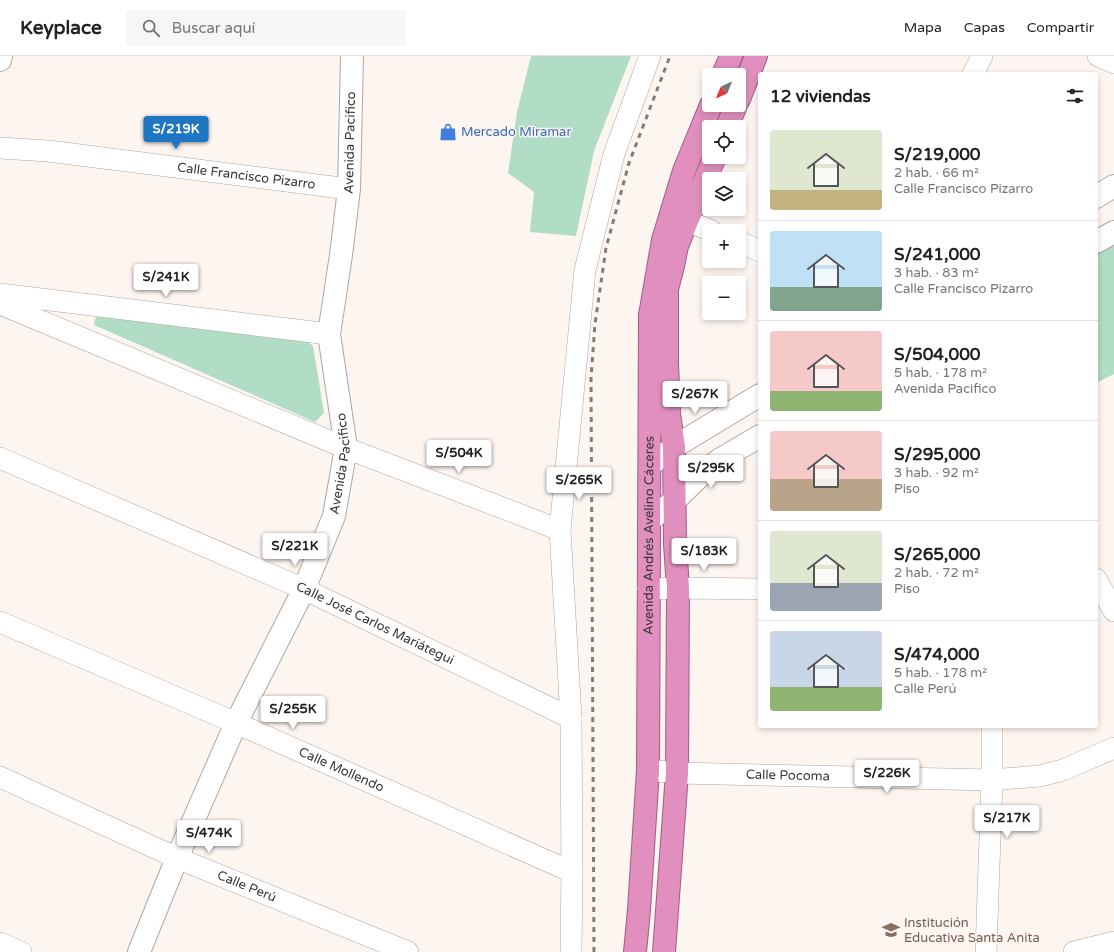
<!DOCTYPE html>
<html lang="es">
<meta charset="utf-8">
<style>
:root{--surface:#fff;--page:#f6f6f6;--text:#222;--muted:#767676;--line:#e0e0e0;--accent:#1e75c2}
body{margin:0;font-family:"Varela Round",sans-serif;background:var(--page);color:var(--text);height:100vh;display:flex;flex-direction:column;font-size:15px;white-space:nowrap}
*{box-sizing:border-box;margin:0}
p{font-size:13px;color:var(--muted)}
.icon{flex:none;width:22px;height:22px;fill:none;stroke:currentColor;stroke-width:2;stroke-linecap:round;stroke-linejoin:round}
.map{position:relative;flex:1;overflow:hidden}
.sheet{position:absolute;left:758px;top:16px;width:340px;height:656px;display:flex;flex-direction:column;background:var(--surface);border-radius:4px;box-shadow:0 2px 6px #0003}
.sheet>*{flex:none}
.needle{width:26px;rotate:223deg}
.fabs{position:absolute;left:702px;top:12px;display:grid;gap:8px}
.fabs a{display:grid;place-items:center;width:44px;height:44px;border-radius:4px;background:var(--surface);box-shadow:0 2px 6px #0003;font-size:20px}
.price{position:absolute;translate:-50% -34px;padding:0 9px;border-radius:4px;background:#fff;color:#222;font-size:13px;line-height:26px;filter:drop-shadow(0 1px 2px #0008)}
.price::after{content:'';position:absolute;left:50%;top:24px;width:12px;height:9px;margin-left:-6px;background:inherit;clip-path:polygon(0 0,100% 0,50% 100%)}
.price.on{background:var(--accent);color:#fff}
ul{padding:0;list-style:none}
li{display:flex;align-items:center;gap:12px;height:100px;padding:0 12px}
li+li{border-top:1px solid var(--line)}
li span{display:grid;place-items:center;flex:none;width:112px;height:80px;border-radius:4px;color:#555}
li>.icon{margin-inline-start:auto}
span .icon{width:48px;height:48px;fill:#fffc;stroke-width:1}
li b{font-size:17px}
h2{display:flex;justify-content:space-between;align-items:center;height:48px;padding:0 12px;font-size:17px}
header{display:flex;align-items:center;gap:24px;box-sizing:border-box;height:56px;padding:0 20px;background:var(--surface);border-bottom:1px solid var(--line)}
header strong{font-size:19px}
nav{display:flex;gap:22px;margin-inline-start:auto;font-size:14px}
.search{width:280px;height:36px;background:var(--page);display:flex;align-items:center;gap:10px;box-sizing:border-box;padding:0 14px;border-radius:4px;color:var(--muted);font-size:15px}
.map>svg:first-child{display:block}
.park{fill:#b1dcc5}
.lines{fill:none;stroke-linecap:round;stroke-linejoin:round}
.minor-casing{stroke:#aea6a2;stroke-width:22}
.tertiary-casing{stroke:#aea6a2;stroke-width:24}
.secondary-casing{stroke:#aea6a2;stroke-width:24}
.trunk-casing{stroke:#a05e83;stroke-width:24}
.minor{stroke:#fff;stroke-width:21}
.tertiary{stroke:#fff;stroke-width:22}
.secondary{stroke:#fff;stroke-width:22}
.trunk{stroke:#e08fbe;stroke-width:22}
.rail{stroke:#827d7a;stroke-width:3;stroke-dasharray:5 5;stroke-linecap:butt}
.labels{text-anchor:middle;dominant-baseline:central;stroke-width:3;stroke-linejoin:round;paint-order:stroke}
.shop-label{font-size:13px;fill:#366cbe;stroke:#fdf5f0;text-anchor:start}
.street-label{font-size:13px;fill:#393634;stroke:#fdf5f0}
.education-label{font-size:13px;fill:#785e54;stroke:#fdf5f0;text-anchor:start}
</style>
<header>
<strong>Keyplace</strong>
<div class="search"><svg class="icon" aria-label="search" viewBox="0 0 24 24"><circle cx="10" cy="10" r="6"/><path d="M15 15l6 6"/></svg>Buscar aquí</div>
<nav><a>Mapa</a><a>Capas</a><a>Compartir</a></nav>
</header>
<div class="map">
<svg width="1114" height="896" viewBox="0 0 1114 896">
<rect width="100%" height="100%" fill="#fdf5f0"/>
<path class="park" d="M531 0H631L594 95 576 180 530 176 534 136 508 117 517 56Z
M1114 185V318L1096 327V196Z
M101 257 300 280 313 290 324 357 315 366 94 269 95 263Z"/>
<g class="lines">
<g class="minor-casing">
<g id="minor">
<path d="M1098 0 1114 7"/>
<path d="M973 18 982 0"/>
<path id="s1" d="M0 92 48 95 349 133"/>
<path d="M671 160 687 165 712 175"/>
<path d="M739 186 760 195"/>
<path d="M0 238 329 278"/>
<path d="M0 248 346 392 560 474"/>
<path id="s2" d="M0 402 304 533 571 662"/>
<path d="M1096 523 1114 555"/>
<path d="M648 533 678 532 760 533"/>
<path id="s3" d="M0 566 236 667 572 816"/>
<path id="s4" d="M648 714 677 717 992 724 1040 720 1063 714 1114 692"/>
<path id="s5" d="M0 721 177 802 408 896"/>
<path d="M0 887 21 896"/>
<path d="M571 896 572 816 571 662 560 474 585 214 614 98 650 0"/>
<path d="M986 896 992 724V670"/>
<path d="M1074 896 1114 886"/>
</g>
</g>
<g class="tertiary-casing">
<g id="tertiary">
<path id="s6" d="M139 896 177 802 236 667 304 533 334 460 346 392 329 278 341 199 349 133 352 0"/>
</g>
</g>
<g class="secondary-casing">
<path id="secondary" d="M0 4 1 0
M1096 141 1114 130
M1096 186 1114 176
M650 409 674 391 760 339
M649 465 675 444 703 417 719 404 760 380"/>
</g>
<g class="trunk-casing">
<g id="trunk">
<path d="M723 19 731 0"/>
<path d="M739 43 756 0"/>
<path d="M727 71 736 49"/>
<path id="s7" d="M635 896 639 854 648 714 650 259 663 184 684 115 711 49"/>
<path d="M664 896 677 717 678 532 675 488 674 391 669 358 667 307V233L673 210 677 190 687 165 715 101"/>
</g>
</g>
<use href="#minor" class="minor"/>
<use href="#tertiary" class="tertiary"/>
<use href="#secondary" class="secondary"/>
<use href="#trunk" class="trunk"/>
<path class="rail" d="M594 896 591 322 595 268 606 192 629 107 670 0"/>
</g>
<defs>
<g id="shop-bare" transform="scale(1.38)"><path d="M-5-2.5h2.3a2.7 3.5 0 0 1 5.4 0H5L5.5 6h-11ZM-1.5-2.5h3a1.5 2.3 0 0 0-3 0Z" fill="#3f7fe0" stroke="#fdf5f0" stroke-width="2.5" paint-order="stroke"/></g>
<g id="school-bare" transform="scale(1.38)"><path d="M0-5L7-2L0 1L-7-2ZM-4 1L0 2.5L4 1V4Q0 6-4 4Z" fill="#8d6e63" stroke="#fdf5f0" stroke-width="2.5" paint-order="stroke"/></g>
</defs>
<g fill-rule="evenodd">
<use href="#shop-bare" x="448" y="76"/>
<use href="#school-bare" x="891" y="874"/>
</g>
<g class="labels">
<g class="shop-label">
<text x="461" y="76">Mercado Miramar</text>
</g>
<g class="street-label">
<text stroke="none"><textPath href="#s6" startOffset="855">Avenida Pacifico</textPath></text>
<text stroke="none"><textPath href="#s1" startOffset="248">Calle Francisco Pizarro</textPath></text>
<text stroke="none"><textPath href="#s6" startOffset="531">Avenida Pacifico</textPath></text>
<text stroke="none"><textPath href="#s7" startOffset="417">Avenida Andrés Avelino Cáceres</textPath></text>
<text stroke="none"><textPath href="#s2" startOffset="410">Calle José Carlos Mariátegui</textPath></text>
<text stroke="none"><textPath href="#s3" startOffset="372">Calle Mollendo</textPath></text>
<text stroke="none"><textPath href="#s4" startOffset="140">Calle Pocoma</textPath></text>
<text stroke="none"><textPath href="#s5" startOffset="270">Calle Perú</textPath></text>
</g>
<g class="education-label">
<text x="904" y="867">Institución<tspan x="904" dy="15">Educativa Santa Anita</tspan></text>
</g>
</g>
</svg>
<div class="fabs">
<a><svg class="needle" viewBox="-14 -14 28 28"><path d="M0-13l5 13h-10z" fill="#e53935"/><path d="M0 13l5-13h-10z" fill="#767676"/></svg></a>
<a><svg class="icon" aria-label="locate" viewBox="0 0 24 24"><circle cx="12" cy="12" r="6"/><path d="M12 2v4M12 18v4M2 12h4M18 12h4"/></svg></a>
<a><svg class="icon" aria-label="layers" viewBox="0 0 24 24"><path d="M12 4l9 5-9 5-9-5zM3 14l9 5 9-5"/></svg></a>
<a>+</a>
<a>−</a>
</div>
<b class="price on" style="left:176px;top:94px">S/219K</b>
<b class="price" style="left:166px;top:242px">S/241K</b>
<b class="price" style="left:695px;top:359px">S/267K</b>
<b class="price" style="left:459px;top:418px">S/504K</b>
<b class="price" style="left:711px;top:433px">S/295K</b>
<b class="price" style="left:579px;top:445px">S/265K</b>
<b class="price" style="left:295px;top:511px">S/221K</b>
<b class="price" style="left:704px;top:516px">S/183K</b>
<b class="price" style="left:293px;top:674px">S/255K</b>
<b class="price" style="left:887px;top:738px">S/226K</b>
<b class="price" style="left:1007px;top:783px">S/217K</b>
<b class="price" style="left:209px;top:798px">S/474K</b>
<section class="sheet">
<h2>12 viviendas<svg class="icon" aria-label="filters" viewBox="0 0 24 24"><path d="M4 7h16M4 17h16"/><circle cx="9" cy="7" r="2"/><circle cx="15" cy="17" r="2"/></svg></h2>
<ul>
<li><span style="background:linear-gradient(#dfe7d0 75%,#c2b280 0)"><svg class="icon" aria-label="home" viewBox="0 0 24 24"><path d="M3 11l9-7 9 7M6 9v11h12V9"/></svg></span><div><b>S/219,000</b><p>2 hab. · 66 m²</p><p>Calle Francisco Pizarro</p></div></li>
<li><span style="background:linear-gradient(#bfe0f5 70%,#7fa58c 0)"><svg class="icon" aria-label="home" viewBox="0 0 24 24"><path d="M3 11l9-7 9 7M6 9v11h12V9"/></svg></span><div><b>S/241,000</b><p>3 hab. · 83 m²</p><p>Calle Francisco Pizarro</p></div></li>
<li><span style="background:linear-gradient(#f6c9c9 75%,#8fb573 0)"><svg class="icon" aria-label="home" viewBox="0 0 24 24"><path d="M3 11l9-7 9 7M6 9v11h12V9"/></svg></span><div><b>S/504,000</b><p>5 hab. · 178 m²</p><p>Avenida Pacifico</p></div></li>
<li><span style="background:linear-gradient(#f6c9c9 60%,#b9a48a 0)"><svg class="icon" aria-label="home" viewBox="0 0 24 24"><path d="M3 11l9-7 9 7M6 9v11h12V9"/></svg></span><div><b>S/295,000</b><p>3 hab. · 92 m²</p><p>Piso</p></div></li>
<li><span style="background:linear-gradient(#dfe7d0 65%,#9aa5b1 0)"><svg class="icon" aria-label="home" viewBox="0 0 24 24"><path d="M3 11l9-7 9 7M6 9v11h12V9"/></svg></span><div><b>S/265,000</b><p>2 hab. · 72 m²</p><p>Piso</p></div></li>
<li><span style="background:linear-gradient(#c9d6e8 70%,#8fb573 0)"><svg class="icon" aria-label="home" viewBox="0 0 24 24"><path d="M3 11l9-7 9 7M6 9v11h12V9"/></svg></span><div><b>S/474,000</b><p>5 hab. · 178 m²</p><p>Calle Perú</p></div></li>
</ul>
</section>
</div>
